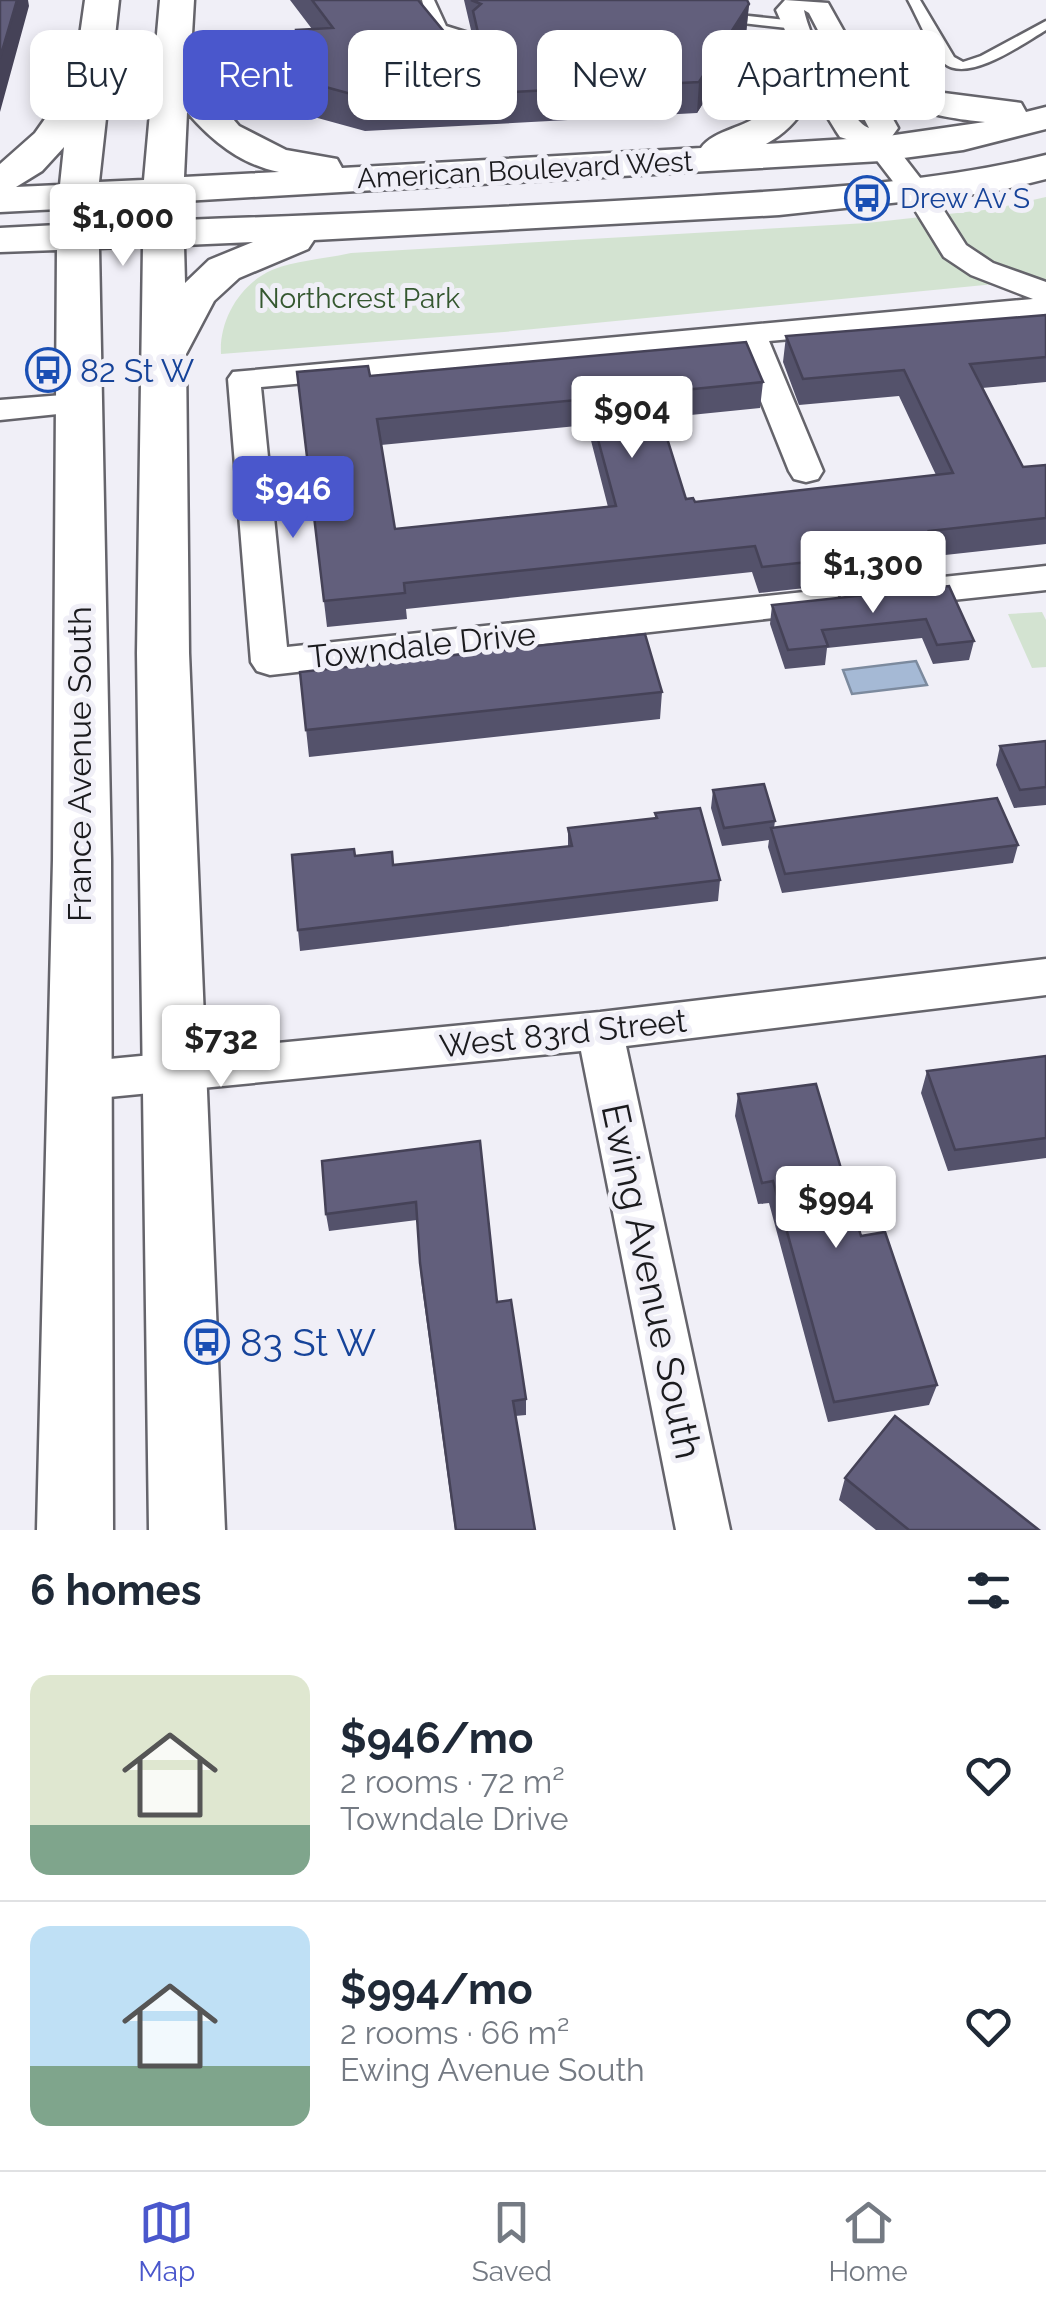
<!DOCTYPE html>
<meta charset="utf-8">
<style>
:root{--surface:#fff;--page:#f2f2f3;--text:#1f2937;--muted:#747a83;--line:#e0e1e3;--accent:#4a57cc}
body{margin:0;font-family:Raleway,sans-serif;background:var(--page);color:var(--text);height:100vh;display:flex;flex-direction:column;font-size:38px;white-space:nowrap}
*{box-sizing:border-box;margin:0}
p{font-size:32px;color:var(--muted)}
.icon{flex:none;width:55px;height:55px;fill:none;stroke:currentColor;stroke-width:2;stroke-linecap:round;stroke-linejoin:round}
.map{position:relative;height:1530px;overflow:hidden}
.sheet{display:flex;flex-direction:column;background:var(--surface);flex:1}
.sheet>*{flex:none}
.banner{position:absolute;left:30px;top:30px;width:988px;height:90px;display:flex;gap:20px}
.price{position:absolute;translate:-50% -85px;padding:0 22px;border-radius:10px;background:#fff;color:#222;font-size:32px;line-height:65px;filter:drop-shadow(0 2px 5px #0008)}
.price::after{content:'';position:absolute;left:50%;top:60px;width:30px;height:22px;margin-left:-15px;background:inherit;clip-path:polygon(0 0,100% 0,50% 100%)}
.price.current{background:var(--accent);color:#fff}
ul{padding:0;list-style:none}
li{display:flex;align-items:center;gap:30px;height:250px;padding:0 30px}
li+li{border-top:2px solid var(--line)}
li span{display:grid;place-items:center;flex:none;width:280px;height:200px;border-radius:20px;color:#555}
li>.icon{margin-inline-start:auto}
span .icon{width:120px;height:120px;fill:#fffc;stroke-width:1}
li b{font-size:42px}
h2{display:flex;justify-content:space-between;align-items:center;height:120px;padding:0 30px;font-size:42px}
.chip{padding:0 35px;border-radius:20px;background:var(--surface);box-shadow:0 5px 15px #0003;font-size:35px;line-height:90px}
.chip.current{background:var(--accent);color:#fff}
.dock{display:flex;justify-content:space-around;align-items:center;height:140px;border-top:2px solid var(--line);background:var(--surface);font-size:28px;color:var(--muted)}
.dock a{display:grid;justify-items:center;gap:5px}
.dock .current{color:var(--accent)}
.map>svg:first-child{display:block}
.green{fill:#d3e3d1}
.water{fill:#a5b9d5;stroke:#7c8a9e;stroke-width:2.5}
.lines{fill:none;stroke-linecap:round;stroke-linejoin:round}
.lane-casing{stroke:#65646b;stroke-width:5}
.street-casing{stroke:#65646b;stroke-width:5}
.secondary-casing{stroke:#65646b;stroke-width:5}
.lane{fill:#fff;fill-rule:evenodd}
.street{fill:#fff;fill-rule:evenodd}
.secondary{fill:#fff;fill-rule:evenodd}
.wall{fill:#54526b;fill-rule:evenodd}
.shaded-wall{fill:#454257}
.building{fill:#625f7c;stroke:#454257;stroke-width:2.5;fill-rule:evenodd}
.labels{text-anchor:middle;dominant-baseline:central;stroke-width:10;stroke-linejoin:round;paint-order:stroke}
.far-street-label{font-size:28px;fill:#1b1b1e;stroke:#f0eff7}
.far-transit-label{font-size:28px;fill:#164399;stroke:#f0eff7;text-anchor:start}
.far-park-label{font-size:28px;fill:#355830;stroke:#f0eff7}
.transit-label{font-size:32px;fill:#164399;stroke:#f0eff7;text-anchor:start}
.street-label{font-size:32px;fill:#1b1b1e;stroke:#f0eff7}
.near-street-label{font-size:38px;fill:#1b1b1e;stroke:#f0eff7}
.near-transit-label{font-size:38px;fill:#164399;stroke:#f0eff7;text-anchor:start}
</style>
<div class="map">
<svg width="1046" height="1530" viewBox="0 0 1046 1530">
<rect width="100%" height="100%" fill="#f0eff7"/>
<path class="green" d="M1046 197V279L504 332 221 354C219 320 240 284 272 270 296 260 326 259 351 253L867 223 993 209Z
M1042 612 1046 620V667L1032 668 1008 614Z"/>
<path class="water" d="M916 661 927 685 852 694 843 670Z"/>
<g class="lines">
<g class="lane-casing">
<path id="lane" d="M422 0H434L446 26 478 36C450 51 428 27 422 0Z
M908 0H920L954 57 963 62 981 56 1046 21V30C1024 43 968 84 944 63 931 51 917 16 908 0Z
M739 15 796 21 802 25 796 29 734 22 733 19Z"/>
</g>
<g class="street-casing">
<path id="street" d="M785 0 828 3 898 128 890 139 938 201 966 245 993 263 1046 282V316L769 341 823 471 818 479 806 482 794 479 789 471 738 344 261 387 287 647 823 590 836 593 841 602 836 611 270 675 257 671 251 662 228 379 233 372 1033 299 971 275 944 257 915 210 865 145 840 137 836 131 814 95 776 10ZM804 10 809 13 869 128C847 121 808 33 804 10Z
M75 394 87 397 91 404 87 411 0 420V400Z
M1046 566V590L896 606 883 603 878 594 883 585 896 582Z
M1046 959V995L626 1046 730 1530H676L581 1051 78 1100 62 1095 55 1081 62 1067 78 1062 600 1012Z"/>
</g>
<g class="secondary-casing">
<path id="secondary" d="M85 0H119L99 182 144 180 160 0H194L190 69 239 126 286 150 337 159 342 168 701 148C713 130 747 128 764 111 783 93 782 66 796 45L809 42 822 45 827 53C816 91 803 124 766 144L881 137 985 122C938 118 858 101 830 60L835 52 848 49 936 92 1021 103 1026 112 1046 107V129L963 150 881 161 184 201V220C351 214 518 207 685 197 804 189 929 184 1046 155V179L994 192 779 215 314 240 308 249 239 278 214 301 186 354 189 653 225 1530H149L137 653 143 246 99 248 111 860 113 1530H37L53 860 57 250 0 252V228L58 225 59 209 0 212V164L35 133 74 78ZM187 112C212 141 240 164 279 172L184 177ZM64 147 60 185 16 187 42 171ZM144 204V222L99 224V206ZM253 242 209 260 185 283 184 245Z"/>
</g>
<use href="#lane" class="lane"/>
<use href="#street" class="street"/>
<use href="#secondary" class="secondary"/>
</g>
<path class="wall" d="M290 0H418L482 78 474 42 473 31 471 30 464 0H747L749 4 746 34 697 113 365 131 303 114 296 30 312 29Z
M1046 315V382L982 388 1023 467 1046 465V544L936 556 932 574 759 593 752 572 406 609 407 619 327 627 297 372 370 376 763 382 760 408 661 418 686 499 695 502 936 475 899 396 799 405 783 362 786 336ZM587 425 608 507 395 529 381 445Z
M949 586 974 641 969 660 933 664 922 638 827 648 825 665 785 669 770 624 772 605Z
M300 672 662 692 660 719 309 757Z
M1046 741V805L1014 808 996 765 1000 746Z
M713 790 775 821 774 828 1018 845 1013 863 782 893 768 847 769 840 722 846 711 808Z
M655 813 720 880 718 901 300 951 298 930 355 856 393 865 568 846V828L655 818Z
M1046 1056V1158L948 1171 921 1093 927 1071Z
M738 1094 861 1236 937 1385 929 1405 828 1422 769 1203 758 1204 735 1116Z
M480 1141 497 1302 526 1399V1415L515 1416 535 1530H455L421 1280 417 1220 329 1231 326 1214Z
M845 1478 1039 1530H876L839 1500Z"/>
<path class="shaded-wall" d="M17 0H28L29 6 0 112V58Z
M749 4 746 34 697 113 699 82Z"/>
<path class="building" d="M0 0H17L0 58Z
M312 0H418L492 90 362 97 300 80 296 30 333 28Z
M471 0H747L749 4 699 82 492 93 473 11 481 4Z
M1046 315V357L970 364 1023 467 1046 465V518L929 531 937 548 762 567 755 546 404 583 405 593 324 601 297 372 368 366 370 376 746 342 763 382 653 393 686 499 693 498 695 502 953 473 904 370 803 379 786 336ZM587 399 616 506 395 529 377 419Z
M949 586 974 641 937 645 926 619 822 630 828 646 788 650 772 605Z
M645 634 662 692 306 730 300 672Z
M1046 741V787L1020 790 1000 746Z
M764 784 775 821 724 828 713 790Z
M997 798 1018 845 785 874 771 828Z
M700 808 720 880 298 930 292 855 354 849 355 856 392 852 393 865 572 846 568 828 657 818 655 813Z
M1046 1056V1138L955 1150 927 1071Z
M816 1084 861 1236 885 1232 937 1385 834 1402 773 1181 762 1183 738 1094Z
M480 1141 497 1302 511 1300 526 1399 513 1401 535 1530H456L420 1263 416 1202 326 1214 322 1161Z
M895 1416 1039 1530H909L845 1478Z"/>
<defs>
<g id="bus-ring" transform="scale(2.25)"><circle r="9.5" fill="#f0eff7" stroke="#1a4fb4" stroke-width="1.5"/><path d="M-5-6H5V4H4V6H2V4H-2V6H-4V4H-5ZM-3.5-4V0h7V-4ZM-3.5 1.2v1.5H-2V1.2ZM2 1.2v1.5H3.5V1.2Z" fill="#1a4fb4"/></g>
</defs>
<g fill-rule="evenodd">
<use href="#bus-ring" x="867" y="198"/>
<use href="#bus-ring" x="48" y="370"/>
<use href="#bus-ring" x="207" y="1342"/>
</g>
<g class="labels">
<g class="far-street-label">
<text transform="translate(525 170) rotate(-3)">American Boulevard West</text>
</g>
<g class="far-transit-label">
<text x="900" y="198">Drew Av S</text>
</g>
<g class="far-park-label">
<text x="359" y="298">Northcrest Park</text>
</g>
<g class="transit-label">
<text x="80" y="370">82 St W</text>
</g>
<g class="street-label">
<text transform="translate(422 645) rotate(-6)">Towndale Drive</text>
<text transform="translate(79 764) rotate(-90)">France Avenue South</text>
<text transform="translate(563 1033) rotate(-6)">West 83rd Street</text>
</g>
<g class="near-street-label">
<text transform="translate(652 1281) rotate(78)">Ewing Avenue South</text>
</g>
<g class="near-transit-label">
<text x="240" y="1342">83 St W</text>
</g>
</g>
</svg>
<b class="price" style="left:123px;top:269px">$1,000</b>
<b class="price" style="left:632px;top:461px">$904</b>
<b class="price current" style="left:293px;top:541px">$946</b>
<b class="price" style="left:873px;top:616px">$1,300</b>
<b class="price" style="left:221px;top:1090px">$732</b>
<b class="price" style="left:836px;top:1251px">$994</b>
<div class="banner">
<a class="chip">Buy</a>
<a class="chip current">Rent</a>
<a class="chip">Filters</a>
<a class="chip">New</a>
<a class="chip">Apartment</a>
</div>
</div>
<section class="sheet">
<h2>6 homes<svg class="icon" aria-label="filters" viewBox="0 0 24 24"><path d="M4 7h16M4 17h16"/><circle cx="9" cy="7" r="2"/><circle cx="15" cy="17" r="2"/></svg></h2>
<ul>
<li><span style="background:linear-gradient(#dfe7d0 75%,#7fa58c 0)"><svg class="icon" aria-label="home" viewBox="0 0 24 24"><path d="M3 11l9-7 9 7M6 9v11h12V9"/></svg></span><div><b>$946/mo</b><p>2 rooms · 72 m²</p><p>Towndale Drive</p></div><svg class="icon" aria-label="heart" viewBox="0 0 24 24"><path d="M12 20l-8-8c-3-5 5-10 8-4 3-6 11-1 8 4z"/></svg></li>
<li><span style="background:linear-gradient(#bfe0f5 70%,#7fa58c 0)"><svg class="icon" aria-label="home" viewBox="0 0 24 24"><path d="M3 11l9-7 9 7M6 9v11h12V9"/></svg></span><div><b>$994/mo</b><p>2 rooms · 66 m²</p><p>Ewing Avenue South</p></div><svg class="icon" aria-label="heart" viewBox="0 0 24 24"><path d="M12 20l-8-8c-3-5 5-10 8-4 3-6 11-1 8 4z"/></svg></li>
</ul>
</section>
<nav class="dock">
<a class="current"><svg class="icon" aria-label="map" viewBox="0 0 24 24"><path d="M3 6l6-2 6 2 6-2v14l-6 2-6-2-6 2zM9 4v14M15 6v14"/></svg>Map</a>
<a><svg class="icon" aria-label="saved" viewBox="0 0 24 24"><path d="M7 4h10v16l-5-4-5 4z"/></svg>Saved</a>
<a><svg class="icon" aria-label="home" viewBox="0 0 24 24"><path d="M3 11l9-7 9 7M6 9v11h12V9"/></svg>Home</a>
</nav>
